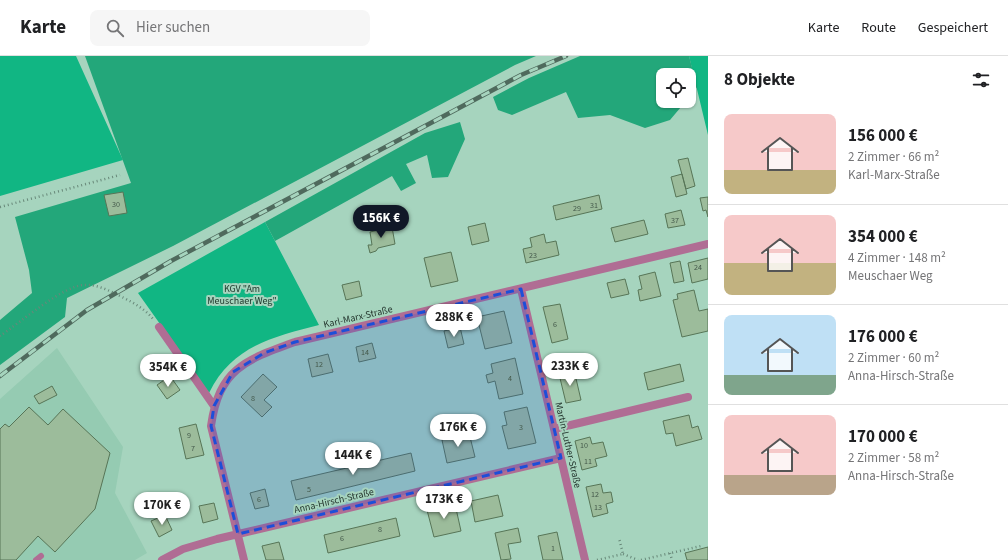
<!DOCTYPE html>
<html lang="de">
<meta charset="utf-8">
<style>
:root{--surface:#fff;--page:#f6f6f6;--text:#202124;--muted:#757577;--line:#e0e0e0;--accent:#111827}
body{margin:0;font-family:"Source Sans 3",sans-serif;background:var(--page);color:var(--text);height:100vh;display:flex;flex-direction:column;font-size:15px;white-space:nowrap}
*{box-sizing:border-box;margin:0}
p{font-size:13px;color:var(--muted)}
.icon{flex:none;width:22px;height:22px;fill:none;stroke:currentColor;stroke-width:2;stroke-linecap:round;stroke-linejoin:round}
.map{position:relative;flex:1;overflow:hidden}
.panel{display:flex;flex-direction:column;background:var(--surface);width:300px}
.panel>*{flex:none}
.tools{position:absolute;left:656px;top:12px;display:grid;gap:8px}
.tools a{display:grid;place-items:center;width:40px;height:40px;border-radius:8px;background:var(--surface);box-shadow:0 1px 3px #0004;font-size:20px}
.price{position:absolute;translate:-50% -34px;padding:0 9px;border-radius:14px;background:#fff;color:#222;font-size:13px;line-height:26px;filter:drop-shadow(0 1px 2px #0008)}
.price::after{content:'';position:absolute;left:50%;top:24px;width:12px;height:9px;margin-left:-6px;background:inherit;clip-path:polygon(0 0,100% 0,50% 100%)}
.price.current{background:var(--accent);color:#fff}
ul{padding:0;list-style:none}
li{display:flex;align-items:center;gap:12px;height:100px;padding:0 16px}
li+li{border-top:1px solid var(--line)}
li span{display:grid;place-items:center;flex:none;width:112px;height:80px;border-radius:8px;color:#555}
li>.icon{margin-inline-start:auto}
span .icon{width:48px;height:48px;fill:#fffc;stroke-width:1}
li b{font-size:17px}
h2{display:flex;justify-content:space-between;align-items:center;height:48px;padding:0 16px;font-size:17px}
header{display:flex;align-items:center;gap:24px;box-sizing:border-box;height:56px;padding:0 20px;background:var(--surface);border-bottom:1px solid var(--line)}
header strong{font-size:19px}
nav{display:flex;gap:22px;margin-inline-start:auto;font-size:14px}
.search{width:280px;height:36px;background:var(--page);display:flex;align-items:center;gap:10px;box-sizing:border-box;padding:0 14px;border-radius:8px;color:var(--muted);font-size:15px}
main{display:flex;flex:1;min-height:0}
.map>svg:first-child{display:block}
.built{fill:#95cbb2}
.green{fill:#11b683}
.forest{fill:#23a77a}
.building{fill:#9cbc9b;stroke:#577557}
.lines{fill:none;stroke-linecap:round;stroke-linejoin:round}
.path{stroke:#688879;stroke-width:2.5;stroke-dasharray:1 3;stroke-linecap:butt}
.service{stroke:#b06d94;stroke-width:6}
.minor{stroke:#b06d94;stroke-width:8}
.rail-casing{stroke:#4f6a5d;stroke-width:4.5}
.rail{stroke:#a6d4be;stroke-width:3;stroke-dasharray:9;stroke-linecap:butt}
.marked{fill:#1d4ed8;fill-opacity:0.2;stroke:#1d4ed8;stroke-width:3;stroke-dasharray:8 5;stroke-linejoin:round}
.labels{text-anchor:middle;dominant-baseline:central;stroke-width:4;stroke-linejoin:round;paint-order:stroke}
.number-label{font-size:8px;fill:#43584a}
.park-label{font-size:10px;fill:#1b3529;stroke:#a6d4be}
.street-label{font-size:10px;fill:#25372f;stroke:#a6d4be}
</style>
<header>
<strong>Karte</strong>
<div class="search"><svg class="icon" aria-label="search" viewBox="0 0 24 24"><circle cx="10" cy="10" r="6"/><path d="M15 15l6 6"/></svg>Hier suchen</div>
<nav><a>Karte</a><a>Route</a><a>Gespeichert</a></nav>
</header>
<main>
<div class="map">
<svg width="708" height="504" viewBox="0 0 708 504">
<rect width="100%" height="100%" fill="#a6d4be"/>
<path class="built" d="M57 292 123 391 115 437 147 497 135 504H0V343Z"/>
<path class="green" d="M0 0H76L123 104 0 140Z
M689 0H708V79Z
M265 166 319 269C273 281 232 290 209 337L138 237Z"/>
<path class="forest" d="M85 0H536L515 9 173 190 67 242 65 261 0 309V264L32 237 29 214 15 161 131 127Z
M580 0H689L697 31 689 41V19H663V45H686L670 64 645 72 610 59 578 62 566 36 512 59 498 54 493 41 529 22Z
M460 66 465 83 448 121 432 122 427 99 406 108 416 127 401 135 392 120 275 185 265 166 425 77Z"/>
<path class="building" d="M688 102 695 130 686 133 678 104Z
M682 118 687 138 676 141 671 121Z
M123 136 127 157 109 160 104 139Z
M599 139 602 153 556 164 553 150Z
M708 141V161L706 154 703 155 700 142Z
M681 154 685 169 668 172 665 158Z
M644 164 648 178 615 186 611 172Z
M485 167 489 185 472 189 468 171Z
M392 171 395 188 378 192 376 195 370 197 368 189H372L370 176Z
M544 178 546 187 556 185 559 199 526 207 523 193 532 191 530 182Z
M451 196 458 225 431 231 424 202Z
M708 202V223L692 227 688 207Z
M680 205 684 225 674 227 670 207Z
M655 216 661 240 640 245 638 234 642 233 639 220Z
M625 223 629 238 611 242 607 227Z
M359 225 362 240 346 244 342 229Z
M694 234 699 255 708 253V275L682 281 673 244 678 243 677 238Z
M560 248 568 283 552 287 543 251Z
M504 255 512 287 485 293 477 261Z
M460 271 464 288 448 292 444 275Z
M372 287 376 302 359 306 356 291Z
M328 298 333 316 312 321 308 303Z
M515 302 523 338 499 343 495 325 488 327 486 319 493 317 491 308Z
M680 308 684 325 648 334 644 317Z
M574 314 581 344 566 347 559 318Z
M263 318 277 331 264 344 272 351 262 361 241 341Z
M170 320 180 334 167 343 157 329Z
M52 330 57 339 39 348 34 340Z
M29 351 48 369 63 353 110 397 95 453 55 496 38 480 16 504H0V373L5 368 9 371Z
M527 351 536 387 508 393 502 370 507 369 504 356Z
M689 359 692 372 698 370 702 383 676 390 673 377 666 378 663 365Z
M196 368 204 399 186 403 179 372Z
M469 377 475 401 447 407 442 384Z
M590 381 592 388 603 386 607 400 595 403 597 410 582 414 575 385Z
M411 397 415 415 296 444 291 425Z
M601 428 603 437 611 436 613 446 606 448 608 457 593 461 586 431Z
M265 433 269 450 255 453 250 437Z
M498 439 503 460 475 466 471 445Z
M214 447 218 463 203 467 199 450Z
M455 448 461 475 434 481 427 454Z
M165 459 172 474 159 481 151 465Z
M396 462 400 480 328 497 324 479Z
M518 472 521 486 508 488 511 503 501 504 495 477Z
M557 476 563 504H543L538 480Z
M279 486 284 504H266L262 490Z
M708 491V504H687L685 497Z"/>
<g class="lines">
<path class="path" d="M0 151 120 119
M0 280C18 268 64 229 84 229 97 228 110 235 122 241 134 247 145 253 154 264
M670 497 672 504
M623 498 638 504
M597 504 623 498 619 482
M641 504 701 490"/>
<path class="service" d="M36 504 41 500"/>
<path class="minor" d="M521 233 585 504
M159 271 214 350
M554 373 688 341
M162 504 183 493 217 483 561 402
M244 504 211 370C219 313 245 304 295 286L708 188"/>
<g class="rail-casing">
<path id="rail" d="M0 320 87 254 171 205 521 19 566 0"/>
</g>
<use href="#rail" class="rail"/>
</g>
<path class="marked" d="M521 233 561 402 238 478 211 370 214 350 233 316 264 297 295 286Z"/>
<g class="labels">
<g class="number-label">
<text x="116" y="148">30</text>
<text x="594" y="149">31</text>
<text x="577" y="152">29</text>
<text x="675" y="164">37</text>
<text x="533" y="199">23</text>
<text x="698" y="211">24</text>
<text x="555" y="268">6</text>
<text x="365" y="296">14</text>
<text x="319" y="308">12</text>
<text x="510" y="322">4</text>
<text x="253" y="342">8</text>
<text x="521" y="371">3</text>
<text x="189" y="379">9</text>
<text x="584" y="389">10</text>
<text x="193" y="392">7</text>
<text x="588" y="405">11</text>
<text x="309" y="433">5</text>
<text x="595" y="438">12</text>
<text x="259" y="443">6</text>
<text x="598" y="451">13</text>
<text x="380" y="473">8</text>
<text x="342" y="482">6</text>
<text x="553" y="492">1</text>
</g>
<g class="park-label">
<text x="242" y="233">KGV "Am<tspan x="242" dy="12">Meuschaer Weg"</tspan></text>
</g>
<g class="street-label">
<text transform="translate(358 261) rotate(-13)">Karl-Marx-Straße</text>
<text transform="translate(568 389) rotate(77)">Martin-Luther-Straße</text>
<text transform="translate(334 445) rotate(-13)">Anna-Hirsch-Straße</text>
</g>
</g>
</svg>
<div class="tools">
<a><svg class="icon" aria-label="locate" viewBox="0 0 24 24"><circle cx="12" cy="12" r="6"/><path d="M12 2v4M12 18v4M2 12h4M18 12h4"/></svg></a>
</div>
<b class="price current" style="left:381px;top:183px">156K €</b>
<b class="price" style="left:454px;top:282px">288K €</b>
<b class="price" style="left:570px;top:331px">233K €</b>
<b class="price" style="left:168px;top:332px">354K €</b>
<b class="price" style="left:458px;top:392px">176K €</b>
<b class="price" style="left:353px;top:420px">144K €</b>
<b class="price" style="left:444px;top:464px">173K €</b>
<b class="price" style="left:162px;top:470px">170K €</b>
</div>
<section class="panel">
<h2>8 Objekte<svg class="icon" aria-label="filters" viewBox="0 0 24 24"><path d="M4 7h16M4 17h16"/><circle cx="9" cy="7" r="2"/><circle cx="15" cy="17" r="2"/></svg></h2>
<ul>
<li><span style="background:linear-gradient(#f6c9c9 70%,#c2b280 0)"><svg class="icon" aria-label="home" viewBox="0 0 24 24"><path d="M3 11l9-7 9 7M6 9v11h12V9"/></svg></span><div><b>156 000 €</b><p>2 Zimmer · 66 m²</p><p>Karl-Marx-Straße</p></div></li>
<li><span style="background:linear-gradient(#f6c9c9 60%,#c2b280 0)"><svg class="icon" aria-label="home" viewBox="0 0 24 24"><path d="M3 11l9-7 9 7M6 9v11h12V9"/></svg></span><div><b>354 000 €</b><p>4 Zimmer · 148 m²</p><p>Meuschaer Weg</p></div></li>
<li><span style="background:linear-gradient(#bfe0f5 75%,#7fa58c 0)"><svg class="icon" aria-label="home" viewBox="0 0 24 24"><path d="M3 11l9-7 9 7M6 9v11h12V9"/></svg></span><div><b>176 000 €</b><p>2 Zimmer · 60 m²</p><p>Anna-Hirsch-Straße</p></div></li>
<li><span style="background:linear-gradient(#f6c9c9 75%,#b9a48a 0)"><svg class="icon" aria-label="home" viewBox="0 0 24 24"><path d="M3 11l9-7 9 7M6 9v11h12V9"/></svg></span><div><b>170 000 €</b><p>2 Zimmer · 58 m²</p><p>Anna-Hirsch-Straße</p></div></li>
</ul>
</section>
</main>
